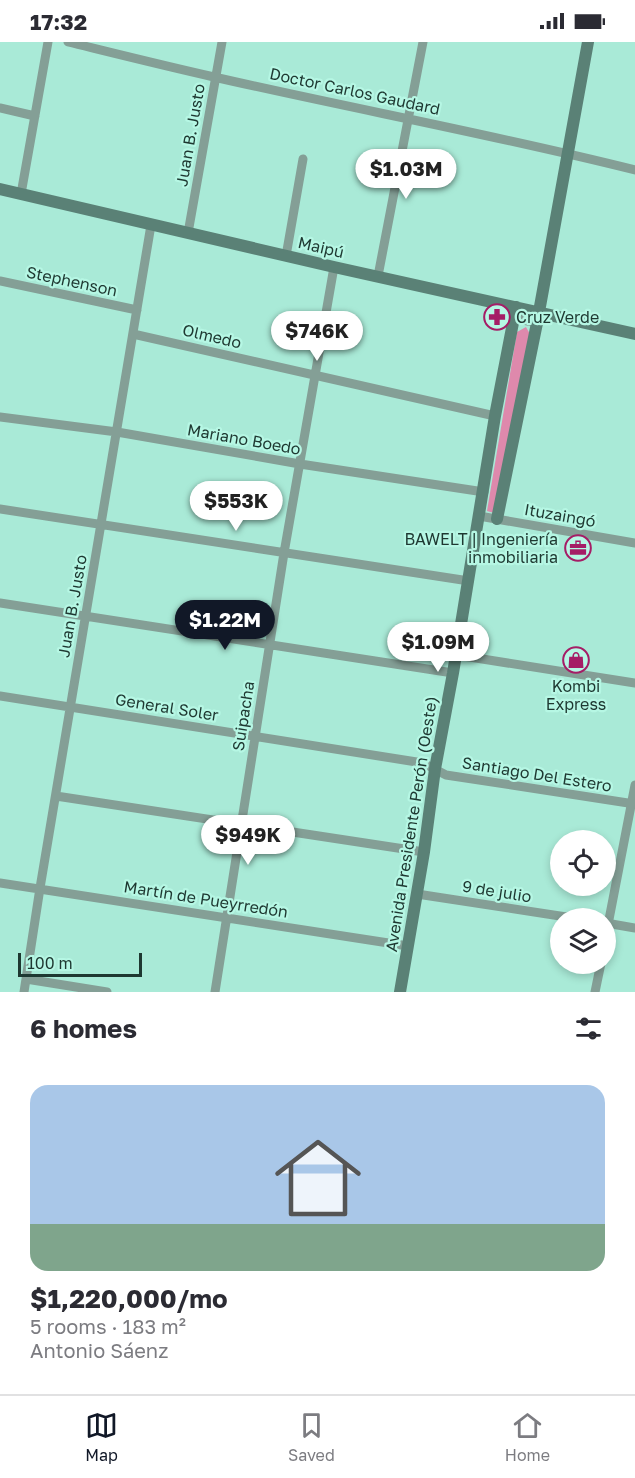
<!DOCTYPE html>
<meta charset="utf-8">
<style>
:root{--surface:#fff;--page:#f2f2f3;--text:#2b2b33;--muted:#7c7c81;--line:#e1e1e2;--accent:#111827}
body{margin:0;font-family:"Golos Text",sans-serif;background:var(--page);color:var(--text);height:100vh;display:flex;flex-direction:column;font-size:22px;white-space:nowrap}
*{box-sizing:border-box;margin:0}
p{font-size:20px;color:var(--muted)}
.icon{flex:none;width:33px;height:33px;fill:none;stroke:currentColor;stroke-width:2;stroke-linecap:round;stroke-linejoin:round}
.map{position:relative;height:950px;overflow:hidden}
.details{display:flex;flex-direction:column;background:var(--surface);flex:1}
.details>*{flex:none}
.tools{position:absolute;left:550px;top:788px;display:grid;gap:12px}
.tools a{display:grid;place-items:center;width:66px;height:66px;border-radius:50%;background:var(--surface);box-shadow:0 3px 9px #0003;font-size:30px}
.scale{position:absolute;left:18px;bottom:15px;width:124px;box-sizing:border-box;padding-left:6px;border:3px solid #1e3831;border-top:0;font-size:16px;line-height:21px;white-space:nowrap;color:#1e3831;-webkit-text-stroke:4px #b6f7e4;paint-order:stroke}
.price{position:absolute;translate:-50% -51px;padding:0 14px;border-radius:21px;background:#fff;color:#222;font-size:20px;line-height:39px;filter:drop-shadow(0 2px 3px #0008)}
.price::after{content:'';position:absolute;left:50%;top:36px;width:18px;height:14px;margin-left:-9px;background:inherit;clip-path:polygon(0 0,100% 0,50% 100%)}
.price.on{background:var(--accent);color:#fff}
ul{padding:0;list-style:none}
li{display:grid;align-content:center;gap:12px;height:318px;padding:0 30px}
li+li{border-top:2px solid var(--line)}
li span{display:grid;place-items:center;height:186px;border-radius:18px;color:#555}
li>.icon{margin-inline-start:auto}
span .icon{width:108px;height:108px;fill:#fffc;stroke-width:1}
li b{font-size:26px}
h2{display:flex;justify-content:space-between;align-items:center;height:72px;padding:0 30px;font-size:26px}
.status{display:flex;justify-content:space-between;align-items:center;height:42px;padding:0 30px;background:var(--surface);direction:ltr}
.status svg{height:16px;fill:currentColor}
.dock{display:flex;justify-content:space-around;align-items:center;height:84px;border-top:2px solid var(--line);background:var(--surface);font-size:16px;color:var(--muted)}
.dock a{display:grid;justify-items:center;gap:3px}
.dock .on{color:var(--accent)}
.map>svg:first-child{display:block}
.green{fill:#de89ac}
.lines{fill:none;stroke-linecap:round;stroke-linejoin:round}
.street{stroke:#849f96;stroke-width:9}
.secondary{stroke:#5a8176;stroke-width:12}
.labels{text-anchor:middle;dominant-baseline:central;stroke-width:4.5;stroke-linejoin:round;paint-order:stroke}
.street-label{font-size:16px;fill:#1e3831;stroke:#b6f7e4}
.poi-label{font-size:16px;fill:#1e3831;stroke:#b6f7e4;text-anchor:start}
</style>
<div class="status"><b>17:32</b><svg viewBox="0 0 49 12"><path d="M0 12V9h3v3zM5 12V6h3v6zM10 12V3h3v9zM15 12V0h3v12zM26 1h20v11H26zM47 4h2v5h-2z"/></svg></div>
<div class="map">
<svg width="635" height="950" viewBox="0 0 635 950">
<rect width="100%" height="100%" fill="#a9ead7"/>
<path class="green" d="M526 285 530 292 494 471 487 469 517 290Z"/>
<g class="lines">
<path class="street" d="M68 0C117 12 165 24 214 35 354 67 496 93 635 128
M0 66 35 74
M21 152 48 0
M188 191 222 0
M286 214 303 117
M378 234 423 0
M0 239 137 268
M514 276 537 281
M133 292 495 374
M0 375 117 390 300 422 484 450
M0 467 469 539
M479 474 635 501
M0 561 453 631
M457 613 635 641
M0 654 423 721 446 733 635 762
M56 754 424 810
M0 841 408 904
M417 852 573 876
M606 881 635 886
M606 893 635 743
M26 937 107 950
M24 950 40 846 151 183
M215 950 284 511 334 225
M595 950 601 921"/>
<path class="secondary" d="M0 147 334 225 635 292
M497 477 537 281 588 0
M400 950 424 810 435 727 453 631 495 374 516 265"/>
</g>
<defs>
<g id="pharmacy-ring" transform="scale(1.35)"><circle r="9.5" fill="#b6f7e4" stroke="#a51d66" stroke-width="1.5"/><path d="M-2-6h4v4h4v4h-4v4h-4v-4h-4v-4h4Z" fill="#a51d66"/></g>
<g id="office-ring" transform="scale(1.35)"><circle r="9.5" fill="#b6f7e4" stroke="#a51d66" stroke-width="1.5"/><path d="M-6-3h4V-5.5h4V-3h4V5H-6ZM-1-4.5V-3h2v-1.5ZM-6 0V1H6V0Z" fill="#a51d66"/></g>
<g id="shop-ring" transform="scale(1.35)"><circle r="9.5" fill="#b6f7e4" stroke="#a51d66" stroke-width="1.5"/><path d="M-5-2.5h2.3a2.7 3.5 0 0 1 5.4 0H5L5.5 6h-11ZM-1.5-2.5h3a1.5 2.3 0 0 0-3 0Z" fill="#a51d66"/></g>
</defs>
<g fill-rule="evenodd">
<use href="#pharmacy-ring" x="497" y="275"/>
<use href="#office-ring" x="578" y="506"/>
<use href="#shop-ring" x="576" y="618"/>
</g>
<g class="labels">
<g class="street-label">
<text transform="translate(355 49) rotate(12)">Doctor Carlos Gaudard</text>
<text transform="translate(190 93) rotate(-80)">Juan B. Justo</text>
<text transform="translate(321 205) rotate(13)">Maipú</text>
<text transform="translate(72 239) rotate(12)">Stephenson</text>
<text transform="translate(212 294) rotate(13)">Olmedo</text>
<text transform="translate(244 397) rotate(10)">Mariano Boedo</text>
<text transform="translate(560 473) rotate(10)">Ituzaingó</text>
<text transform="translate(72 564) rotate(-80)">Juan B. Justo</text>
<text transform="translate(167 665) rotate(9)">General Soler</text>
<text transform="translate(243 674) rotate(-81)">Suipacha</text>
<text transform="translate(537 732) rotate(9)">Santiago Del Estero</text>
<text transform="translate(411 782) rotate(-81)">Avenida Presidente Perón (Oeste)</text>
<text transform="translate(497 849) rotate(9)">9 de julio</text>
<text transform="translate(206 857) rotate(9)">Martín de Pueyrredón</text>
</g>
<g class="poi-label">
<text x="516" y="275">Cruz Verde</text>
<text x="558" y="497" text-anchor="end">BAWELT | Ingeniería<tspan x="558" dy="18">inmobiliaria</tspan></text>
<text x="576" y="644" text-anchor="middle">Kombi<tspan x="576" dy="18">Express</tspan></text>
</g>
</g>
</svg>
<div class="tools">
<a><svg class="icon" aria-label="locate" viewBox="0 0 24 24"><circle cx="12" cy="12" r="6"/><path d="M12 2v4M12 18v4M2 12h4M18 12h4"/></svg></a>
<a><svg class="icon" aria-label="layers" viewBox="0 0 24 24"><path d="M12 4l9 5-9 5-9-5zM3 14l9 5 9-5"/></svg></a>
</div>
<div class="scale">100 m</div>
<b class="price" style="left:406px;top:158px">$1.03M</b>
<b class="price" style="left:317px;top:320px">$746K</b>
<b class="price" style="left:236px;top:490px">$553K</b>
<b class="price on" style="left:225px;top:609px">$1.22M</b>
<b class="price" style="left:438px;top:631px">$1.09M</b>
<b class="price" style="left:248px;top:824px">$949K</b>
</div>
<section class="details">
<h2>6 homes<svg class="icon" aria-label="filters" viewBox="0 0 24 24"><path d="M4 7h16M4 17h16"/><circle cx="9" cy="7" r="2"/><circle cx="15" cy="17" r="2"/></svg></h2>
<ul>
<li><span style="background:linear-gradient(#a9c7e8 75%,#7fa58c 0)"><svg class="icon" aria-label="home" viewBox="0 0 24 24"><path d="M3 11l9-7 9 7M6 9v11h12V9"/></svg></span><div><b>$1,220,000/mo</b><p>5 rooms · 183 m²</p><p>Antonio Sáenz</p></div></li>
</ul>
</section>
<nav class="dock">
<a class="on"><svg class="icon" aria-label="map" viewBox="0 0 24 24"><path d="M3 6l6-2 6 2 6-2v14l-6 2-6-2-6 2zM9 4v14M15 6v14"/></svg>Map</a>
<a><svg class="icon" aria-label="saved" viewBox="0 0 24 24"><path d="M7 4h10v16l-5-4-5 4z"/></svg>Saved</a>
<a><svg class="icon" aria-label="home" viewBox="0 0 24 24"><path d="M3 11l9-7 9 7M6 9v11h12V9"/></svg>Home</a>
</nav>
